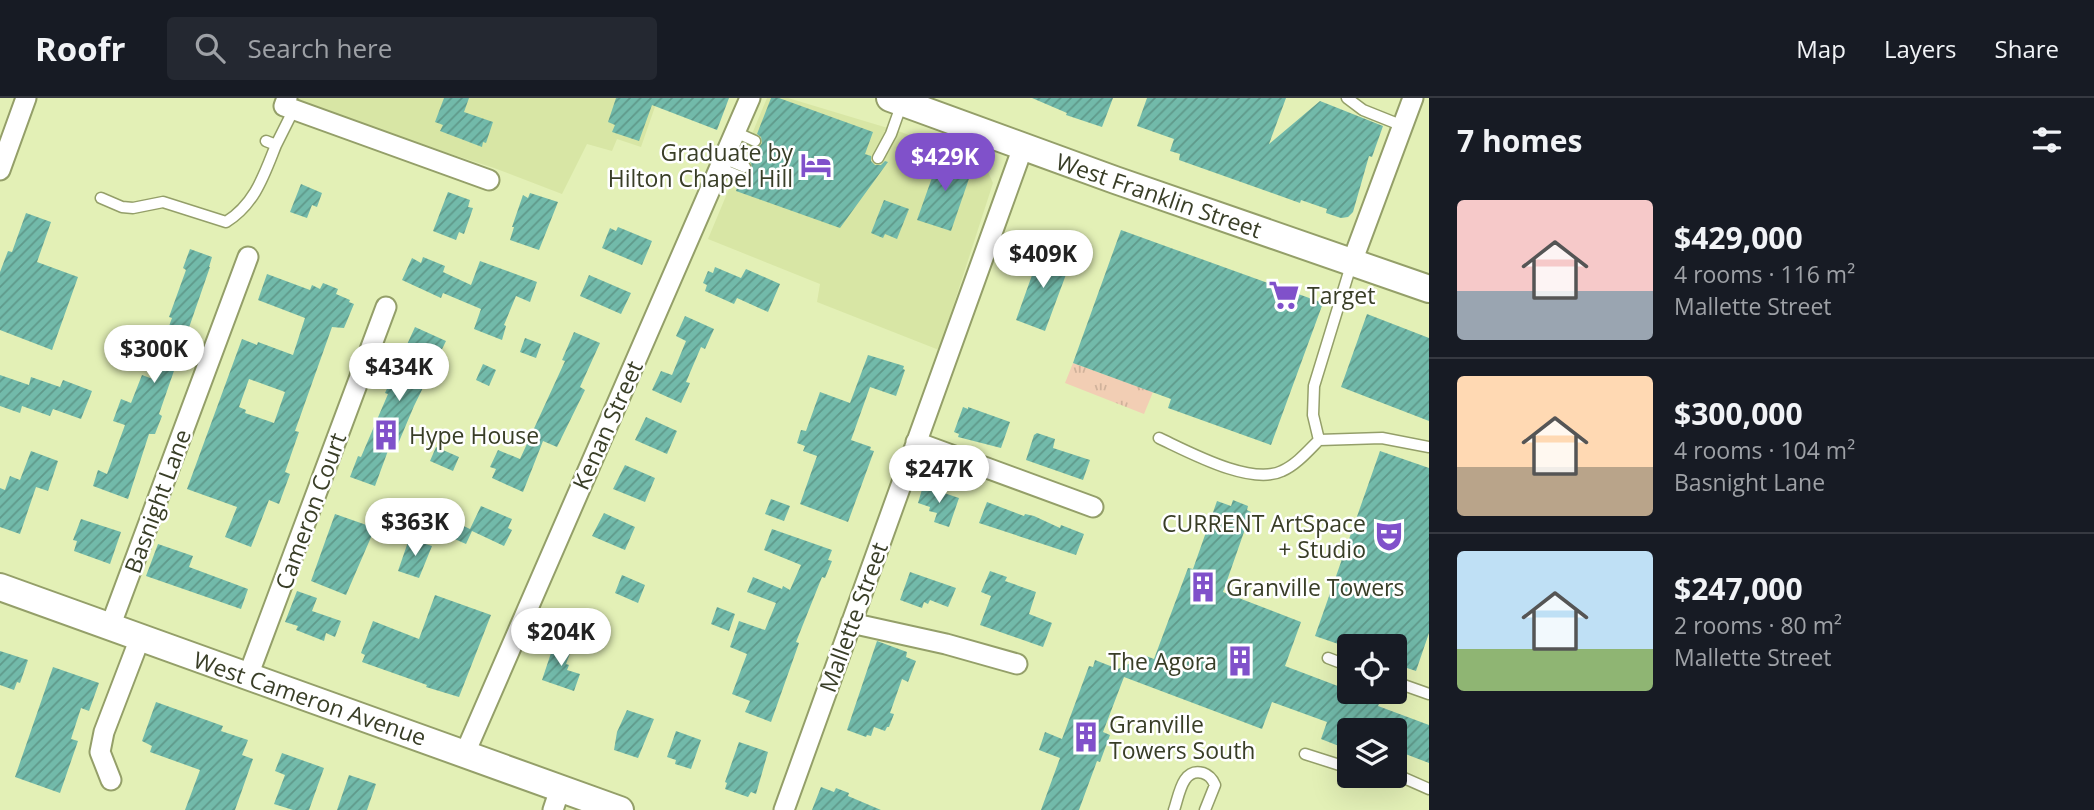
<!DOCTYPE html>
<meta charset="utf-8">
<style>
:root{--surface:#171b24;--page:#242831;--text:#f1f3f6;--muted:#9ea1a6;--line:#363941;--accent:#8051ca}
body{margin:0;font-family:"Open Sans",sans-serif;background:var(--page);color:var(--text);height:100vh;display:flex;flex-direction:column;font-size:26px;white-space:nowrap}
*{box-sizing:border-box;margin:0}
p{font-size:23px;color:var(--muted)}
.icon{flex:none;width:38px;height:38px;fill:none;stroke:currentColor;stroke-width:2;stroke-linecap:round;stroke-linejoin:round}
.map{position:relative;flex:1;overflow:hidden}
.sheet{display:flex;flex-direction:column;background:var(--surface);width:665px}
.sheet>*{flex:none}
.tools{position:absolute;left:1337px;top:536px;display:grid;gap:14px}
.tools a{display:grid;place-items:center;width:70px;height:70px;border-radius:7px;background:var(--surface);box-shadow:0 7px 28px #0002;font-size:35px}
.price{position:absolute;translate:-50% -60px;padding:0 16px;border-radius:24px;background:#fff;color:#222;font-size:23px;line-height:46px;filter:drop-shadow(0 2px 4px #0008)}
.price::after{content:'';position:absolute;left:50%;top:42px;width:21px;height:16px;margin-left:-10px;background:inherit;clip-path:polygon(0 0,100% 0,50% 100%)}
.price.active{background:var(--accent);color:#fff}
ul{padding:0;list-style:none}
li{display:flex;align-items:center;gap:21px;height:175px;padding:0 28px}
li+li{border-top:2px solid var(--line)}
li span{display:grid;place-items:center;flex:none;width:196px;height:140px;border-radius:7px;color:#555}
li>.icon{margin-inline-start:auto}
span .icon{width:84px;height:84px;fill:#fffc;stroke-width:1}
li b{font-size:30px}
h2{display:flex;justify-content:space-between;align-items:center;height:84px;padding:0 28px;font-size:30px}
header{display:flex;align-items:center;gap:42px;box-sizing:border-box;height:98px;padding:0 35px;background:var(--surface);border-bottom:2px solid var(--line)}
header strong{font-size:33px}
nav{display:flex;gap:38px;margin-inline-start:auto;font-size:24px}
.search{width:490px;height:63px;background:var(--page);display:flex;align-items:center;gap:18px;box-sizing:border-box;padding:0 24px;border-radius:7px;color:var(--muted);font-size:26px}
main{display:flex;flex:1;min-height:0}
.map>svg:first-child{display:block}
.built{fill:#d8e6a5}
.park{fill:url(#park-tufts)}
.building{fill:url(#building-hatch);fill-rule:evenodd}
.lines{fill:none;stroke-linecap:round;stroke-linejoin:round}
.lane-casing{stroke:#949f69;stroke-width:13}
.street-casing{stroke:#949f69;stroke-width:23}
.secondary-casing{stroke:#949f69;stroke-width:30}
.lane{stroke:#fff;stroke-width:10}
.street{stroke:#fff;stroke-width:19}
.secondary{stroke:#fff;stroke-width:26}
.labels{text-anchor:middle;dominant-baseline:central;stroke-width:5;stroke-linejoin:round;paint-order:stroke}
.poi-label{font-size:23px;fill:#393e27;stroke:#fff;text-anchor:start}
.street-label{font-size:23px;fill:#393e27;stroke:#fff}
</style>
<header>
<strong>Roofr</strong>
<div class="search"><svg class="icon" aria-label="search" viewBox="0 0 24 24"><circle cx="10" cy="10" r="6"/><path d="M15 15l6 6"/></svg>Search here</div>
<nav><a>Map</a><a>Layers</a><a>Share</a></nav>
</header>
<main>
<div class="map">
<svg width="1429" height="712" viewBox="0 0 1429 712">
<defs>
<pattern id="park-tufts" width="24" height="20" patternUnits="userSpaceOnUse" patternTransform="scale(1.75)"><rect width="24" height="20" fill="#f2ceb4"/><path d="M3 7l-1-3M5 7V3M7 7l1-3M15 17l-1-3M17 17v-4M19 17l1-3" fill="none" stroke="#d0b29b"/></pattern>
<pattern id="building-hatch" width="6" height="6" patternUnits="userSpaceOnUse" patternTransform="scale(1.75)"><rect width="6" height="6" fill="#72baaa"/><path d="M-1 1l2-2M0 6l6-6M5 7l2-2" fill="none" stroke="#5f998a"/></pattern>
</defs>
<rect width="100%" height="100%" fill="#e3f0b6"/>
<path class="built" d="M277 0H658L641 49 617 41 612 53 587 46 562 96 494 70Z
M767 0H788L901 34 984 65 993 85 939 252 817 204 820 186 708 141Z"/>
<path class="park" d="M1073 265 1153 294 1144 316 1065 285Z"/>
<path class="building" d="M444 0H469L464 14 493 24 486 45 483 44 482 49 440 33 443 27 435 24Z
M616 0H729L717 32 652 7 639 43 612 34 615 27 608 24Z
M771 0H779L873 34 865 56 871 58V63L875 67H881L885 63 888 64 840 130 736 93 738 86 748 82V76L752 71 751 65 748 62 752 50 759 49 762 45 761 39 757 36Z
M1032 0H1113L1102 29 1066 17 1067 15Z
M1147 0H1286L1269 46 1320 3 1383 28 1372 59 1369 58 1353 114 1348 119 1341 120 1326 115 1327 111 1301 102 1300 105 1179 62 1180 56 1170 53 1174 41 1137 28Z
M940 57 973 69 951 133 917 122Z
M301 86 322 95 317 109 312 107 307 120 290 114Z
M448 94 470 102 468 109 473 110 464 136 459 134 456 142 433 133Z
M530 95 558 104 539 152 510 142 514 129H512L523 97 528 100Z
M884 102 909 111 897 141 885 136 883 140 871 135Z
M26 115 51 124 37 164 78 179 52 252 0 232V174L8 153 12 154Z
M618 129 652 143 642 167 602 150 610 130 616 133Z
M1121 132 1323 205 1271 347 1168 310 1171 301 1073 265Z
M190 151 212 159 209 169H210L159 316 162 318 155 336H149L128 401 93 388 98 372 107 376 125 327 113 323 121 301 131 305 142 277 153 281 164 255 160 253 172 220 169 219 186 172 183 170Z
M1041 152 1071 163 1045 233 1016 222Z
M423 159 445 168 443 174 471 187 480 163 537 184 530 204 516 198 504 227 506 228 502 242 474 231 481 211 443 195 441 200 402 182 412 160 421 165Z
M715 169 741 180 746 171 780 186 768 214 737 200 734 206 705 193 707 187 703 185 708 173 713 175Z
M267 176 310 192 312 187 320 191 323 185 338 191 336 196 350 202 349 204 354 206 344 230 332 229 295 333 299 334 285 374 290 376 279 406 269 402 251 449 225 439 237 409 187 391 242 241 257 247 258 244 293 257 305 220 258 202ZM249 281 285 294 274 325 245 315 246 312 239 309Z
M589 177 631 195 621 216 580 198Z
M1367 216 1429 240V323L1341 289Z
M685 218 714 231 705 251 701 249 686 284 690 285 681 305 652 292 661 273 672 277 686 243 676 238Z
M415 229 446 243 414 308 395 353 389 350 375 388 350 379 358 358 361 359 388 296 385 295Z
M574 234 600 245 580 289 585 292 557 349 543 343 523 394 492 380 496 371 490 369 498 352 520 361 565 263 562 262Z
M525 240 541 246 536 260 520 254Z
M868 257 904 268 903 271 905 272 896 298 870 289 851 342 871 349 870 352 874 353 848 424 800 406 817 358 803 353 805 348 797 345 801 332 806 333 820 294 850 305Z
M483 266 496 272 489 288 476 282Z
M0 277 29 287 31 279 60 289 63 282 92 293 81 321 53 311 50 318 22 308 20 315 0 308Z
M963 309 968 311V309L1010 324 1001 350 958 339 959 336 954 334Z
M646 319 677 333 667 356 635 342Z
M1037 335 1055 341 1053 350 1090 362 1083 382 1026 362 1034 337Z
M436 349 459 359 453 373 430 363Z
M31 353 58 363 48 393 36 389 20 436 0 429V390L5 392 10 378 20 382Z
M1380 353 1429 370V535L1416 573 1395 566V548H1344L1315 538Z
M625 367 655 380 645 404 613 391Z
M923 388 959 400 949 429 934 424 937 415 929 413 930 409 918 405Z
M771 401 790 408 784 423 765 416Z
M1233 402 1248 408 1247 412 1251 414 1223 494 1301 524 1285 568 1380 604 1378 608 1429 627V665L1395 652V632H1349V637L1344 635 1339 648 1321 641 1327 624 1272 604 1262 631 1124 579 1103 634 1110 637 1100 664 1097 663 1079 712H1041L1060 660 1039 652 1045 634 1062 641 1089 568 1093 569 1095 562 1118 571 1146 558 1154 561 1188 470 1193 471 1217 403 1231 408Z
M987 404 1024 418 1025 416 1034 418 1060 430 1061 427 1084 436 1076 457 979 425Z
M481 408 512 421 508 430 512 432 504 448 472 433 466 446 450 439 457 425 470 431Z
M604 415 635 429 625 452 592 438Z
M335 416 375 430 346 497 311 483Z
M81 421 121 434 110 466 74 453 77 443 73 442Z
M772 431 832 452 828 462 832 463 825 480 822 479 796 544 799 545 771 624 745 614 750 603 732 596 747 556 730 549 739 523 765 532 776 505 747 494 753 479 782 491 783 488 790 492 801 467 764 452Z
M409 441 432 448 419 480 398 473Z
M158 446 193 458 189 469 248 491 241 511 146 478Z
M990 473 1007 479 1005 483 1036 494 1029 516 1052 525 1043 549 980 527 991 498 981 494Z
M910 474 956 490 948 509 930 502 928 506 924 504 922 510 900 502Z
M622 477 645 487 638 505 615 495Z
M297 493 317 500 312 513 341 523 335 539 326 535 324 543 296 532 298 528 285 524Z
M435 497 491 517 459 599 426 589 427 587 362 564 365 557 361 555 373 523 419 541Z
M717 509 735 516 729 533 711 526Z
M555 543 572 550 566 566 569 567 567 572 580 576 574 593 542 582Z
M877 543 907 554 906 559 916 563 908 584 902 581 890 615 894 616 889 629H887L885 633 874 629 871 638 867 637 866 639 847 632Z
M0 553 28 562 20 585 17 584 14 592 0 587Z
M53 569 99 585 89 613 81 610 71 641 78 643 60 695 15 679Z
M156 604 223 628 221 633 248 642 242 657 253 661 235 712H185L200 672 150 654 152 648 142 643Z
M627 612 654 621 638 660 614 652 617 634Z
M676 633 701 642 691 671 675 666 676 662 667 659Z
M739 644 768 654 756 696 751 694 748 699 725 691 727 685 725 684Z
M282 655 324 670 309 712H293L274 706 285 677 275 673Z
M349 677 376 686 367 712H337Z
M821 689 834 694 836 690 849 695 848 698 881 712H812Z"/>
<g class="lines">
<g class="lane-casing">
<path id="lane" d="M1347 0 1363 12 1403 28
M735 34 755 43
M266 43 276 47 294 11
M723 60 745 69
M878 60 891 36 902 5
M719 70 741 79
M101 100 122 109 133 110 163 104 226 124C255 106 264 77 276 47
M1159 340C1189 354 1251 388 1282 373 1296 367 1308 353 1319 342L1382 340 1429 349
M1319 342 1313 317 1314 288 1352 164
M1328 560 1349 568
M1395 584 1429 596
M1305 656 1349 670
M1395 676 1429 691
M1174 712C1179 698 1182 669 1203 675 1209 677 1212 680 1215 687L1205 712"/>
</g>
<g class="street-casing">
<path id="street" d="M287 0 284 8 489 82
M0 72 26 0
M1352 164 1413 0
M916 344 1093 409
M851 525 946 546 1017 566
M110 529 248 159
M248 578 386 209
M465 655 750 0
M111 682 100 654 104 634 140 540
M553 712 560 691
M784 712 1023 49"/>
</g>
<g class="secondary-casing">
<path id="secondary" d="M890 0 1115 82 1429 191
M0 489 620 712"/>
</g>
<use href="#lane" class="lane"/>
<use href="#street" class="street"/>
<use href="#secondary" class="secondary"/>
</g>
<defs>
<g id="hotel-bare" transform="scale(2.415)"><path d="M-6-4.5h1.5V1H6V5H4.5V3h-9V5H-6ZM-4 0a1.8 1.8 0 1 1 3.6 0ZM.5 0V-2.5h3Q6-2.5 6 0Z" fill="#8051ca" stroke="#fff" stroke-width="2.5" paint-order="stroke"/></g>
<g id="supermarket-bare" transform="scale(2.415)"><path d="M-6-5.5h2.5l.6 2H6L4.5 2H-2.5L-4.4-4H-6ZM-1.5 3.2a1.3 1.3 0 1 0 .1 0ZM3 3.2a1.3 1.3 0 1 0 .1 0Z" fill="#8051ca" stroke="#fff" stroke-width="2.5" paint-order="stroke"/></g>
<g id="building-bare" transform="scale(2.415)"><path d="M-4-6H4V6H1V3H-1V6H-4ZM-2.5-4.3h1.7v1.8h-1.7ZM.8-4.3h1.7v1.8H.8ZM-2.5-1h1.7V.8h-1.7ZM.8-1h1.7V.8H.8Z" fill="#8051ca" stroke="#fff" stroke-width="2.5" paint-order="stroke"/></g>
<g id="theatre-bare" transform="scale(2.415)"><path d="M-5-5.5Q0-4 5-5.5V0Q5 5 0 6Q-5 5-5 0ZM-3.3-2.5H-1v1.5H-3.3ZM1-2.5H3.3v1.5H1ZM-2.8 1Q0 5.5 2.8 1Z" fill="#8051ca" stroke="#fff" stroke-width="2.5" paint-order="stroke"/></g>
</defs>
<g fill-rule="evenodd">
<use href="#hotel-bare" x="816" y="67"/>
<use href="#supermarket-bare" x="1284" y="197"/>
<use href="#building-bare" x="386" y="337"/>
<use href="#theatre-bare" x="1389" y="438"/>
<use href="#building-bare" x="1203" y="489"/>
<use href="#building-bare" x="1240" y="563"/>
<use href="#building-bare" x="1086" y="639"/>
</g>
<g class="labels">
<g class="poi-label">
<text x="793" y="54" text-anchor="end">Graduate by<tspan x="793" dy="26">Hilton Chapel Hill</tspan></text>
<text x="1307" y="197">Target</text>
<text x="409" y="337">Hype House</text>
<text x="1366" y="425" text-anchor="end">CURRENT ArtSpace<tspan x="1366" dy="26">+ Studio</tspan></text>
<text x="1226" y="489">Granville Towers</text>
<text x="1217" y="563" text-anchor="end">The Agora</text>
<text x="1109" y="626">Granville<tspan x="1109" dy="26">Towers South</tspan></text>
</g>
<g class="street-label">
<text transform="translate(1159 97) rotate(19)">West Franklin Street</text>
<text transform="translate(607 327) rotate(-66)">Kenan Street</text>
<text transform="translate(157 403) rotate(-70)">Basnight Lane</text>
<text transform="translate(310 413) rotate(-70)">Cameron Court</text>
<text transform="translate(853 519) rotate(-70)">Mallette Street</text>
<text transform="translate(310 600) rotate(19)">West Cameron Avenue</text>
</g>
</g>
</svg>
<div class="tools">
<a><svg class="icon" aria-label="locate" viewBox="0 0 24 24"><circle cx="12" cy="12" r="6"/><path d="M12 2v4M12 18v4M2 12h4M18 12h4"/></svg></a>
<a><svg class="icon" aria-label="layers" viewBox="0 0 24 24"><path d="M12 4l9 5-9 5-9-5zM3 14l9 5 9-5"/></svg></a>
</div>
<b class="price active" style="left:945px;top:95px">$429K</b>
<b class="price" style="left:1043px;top:192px">$409K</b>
<b class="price" style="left:154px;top:287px">$300K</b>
<b class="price" style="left:399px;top:305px">$434K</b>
<b class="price" style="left:939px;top:407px">$247K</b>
<b class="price" style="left:415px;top:460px">$363K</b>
<b class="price" style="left:561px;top:570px">$204K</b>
</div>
<section class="sheet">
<h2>7 homes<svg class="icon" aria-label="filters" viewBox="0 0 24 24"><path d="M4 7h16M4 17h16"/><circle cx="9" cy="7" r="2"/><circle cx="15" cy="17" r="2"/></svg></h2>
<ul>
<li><span style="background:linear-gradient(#f6c9c9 65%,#9aa5b1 0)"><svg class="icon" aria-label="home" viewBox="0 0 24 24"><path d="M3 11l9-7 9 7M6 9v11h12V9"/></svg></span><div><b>$429,000</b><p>4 rooms · 116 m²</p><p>Mallette Street</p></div></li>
<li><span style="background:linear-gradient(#ffd9b3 65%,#b9a48a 0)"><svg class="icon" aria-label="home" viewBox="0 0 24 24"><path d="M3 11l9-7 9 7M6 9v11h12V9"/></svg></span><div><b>$300,000</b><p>4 rooms · 104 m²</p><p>Basnight Lane</p></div></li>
<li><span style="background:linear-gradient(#bfe0f5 70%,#8fb573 0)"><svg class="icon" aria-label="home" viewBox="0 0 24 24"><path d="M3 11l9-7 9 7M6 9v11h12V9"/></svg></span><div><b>$247,000</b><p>2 rooms · 80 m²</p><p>Mallette Street</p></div></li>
</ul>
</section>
</main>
